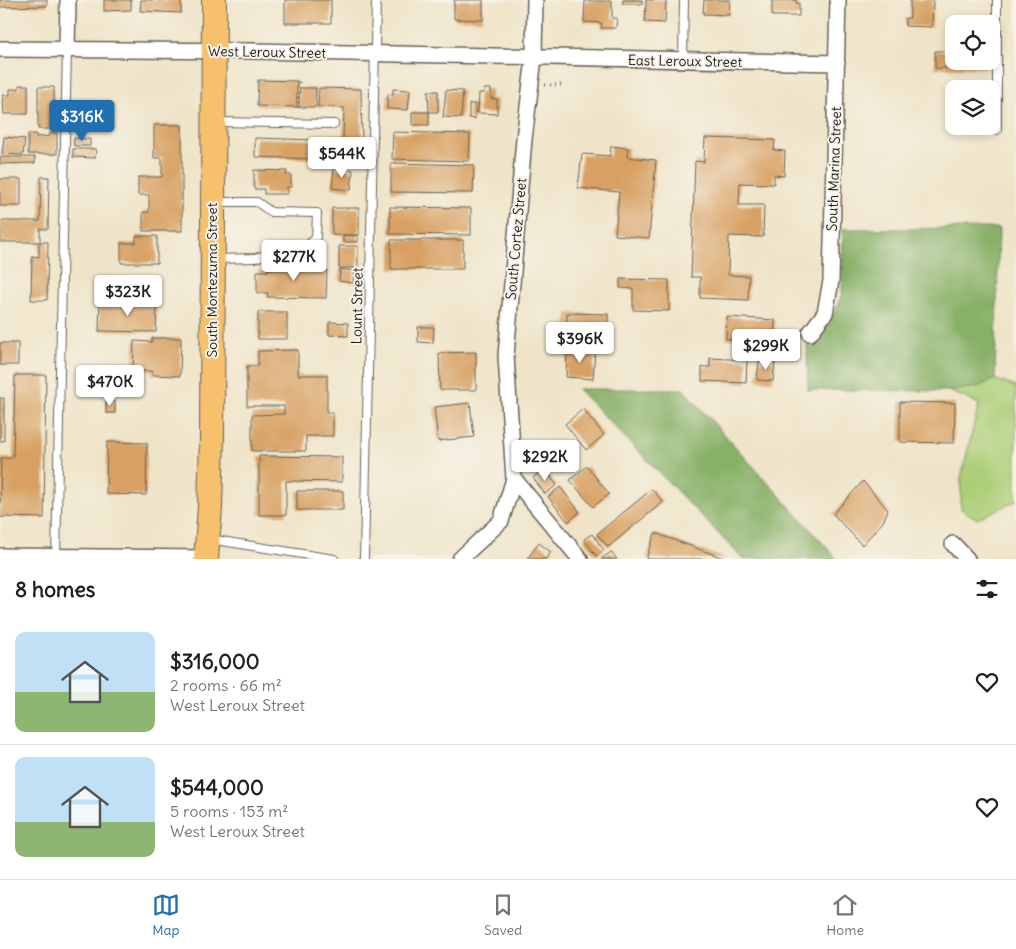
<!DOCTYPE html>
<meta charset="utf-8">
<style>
:root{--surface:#fff;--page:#f2f2f2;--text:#202124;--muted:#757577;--line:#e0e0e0;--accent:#1f6fb2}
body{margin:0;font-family:Delius,sans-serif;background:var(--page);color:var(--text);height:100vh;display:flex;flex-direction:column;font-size:19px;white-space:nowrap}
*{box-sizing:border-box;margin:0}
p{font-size:16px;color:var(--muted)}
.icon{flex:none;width:28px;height:28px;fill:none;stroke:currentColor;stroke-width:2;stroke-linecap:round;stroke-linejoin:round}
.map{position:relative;height:559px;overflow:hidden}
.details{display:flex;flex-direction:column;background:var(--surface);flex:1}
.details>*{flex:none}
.fabs{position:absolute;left:945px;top:15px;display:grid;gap:10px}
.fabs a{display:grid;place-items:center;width:55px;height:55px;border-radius:10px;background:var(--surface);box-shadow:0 2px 8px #0003;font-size:25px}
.price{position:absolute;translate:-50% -42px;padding:0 11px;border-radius:5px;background:#fff;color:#222;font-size:16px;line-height:32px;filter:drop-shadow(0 1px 2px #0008)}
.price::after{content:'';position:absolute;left:50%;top:30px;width:15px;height:11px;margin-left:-8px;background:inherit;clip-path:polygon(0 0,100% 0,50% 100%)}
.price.active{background:var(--accent);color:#fff}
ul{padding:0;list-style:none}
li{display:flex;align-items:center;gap:15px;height:125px;padding:0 15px}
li+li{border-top:1px solid var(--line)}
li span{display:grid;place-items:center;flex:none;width:140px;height:100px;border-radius:10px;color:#555}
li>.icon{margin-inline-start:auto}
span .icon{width:60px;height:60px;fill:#fffc;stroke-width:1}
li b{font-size:21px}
h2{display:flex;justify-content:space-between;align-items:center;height:60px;padding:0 15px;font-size:21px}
.tab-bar{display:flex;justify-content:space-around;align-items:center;height:70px;border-top:1px solid var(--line);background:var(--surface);font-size:14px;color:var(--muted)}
.tab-bar a{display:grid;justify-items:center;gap:2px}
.tab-bar .active{color:var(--accent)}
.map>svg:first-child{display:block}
.green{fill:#abce76;stroke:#647549}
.forest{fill:#88b167;stroke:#526642}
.building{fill:#d8a164}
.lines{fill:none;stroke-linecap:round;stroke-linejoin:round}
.lane-casing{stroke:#666258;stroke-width:10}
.street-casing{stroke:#666258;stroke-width:18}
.primary-casing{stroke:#666258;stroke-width:26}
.path{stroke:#666258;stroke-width:3;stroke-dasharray:1 4;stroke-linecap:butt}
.lane{stroke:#fff;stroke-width:8}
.street{stroke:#fff;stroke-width:15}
.primary{stroke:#f7c06c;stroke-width:24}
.labels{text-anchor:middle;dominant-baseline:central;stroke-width:4;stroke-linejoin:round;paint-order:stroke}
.street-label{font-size:14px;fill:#1c1c1c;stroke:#f7f3e8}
</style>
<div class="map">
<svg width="1016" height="559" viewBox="0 0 1016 559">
<rect width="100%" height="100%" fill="#f7f3e8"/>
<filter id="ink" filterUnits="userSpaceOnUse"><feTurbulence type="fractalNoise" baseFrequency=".02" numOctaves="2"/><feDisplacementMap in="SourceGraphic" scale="10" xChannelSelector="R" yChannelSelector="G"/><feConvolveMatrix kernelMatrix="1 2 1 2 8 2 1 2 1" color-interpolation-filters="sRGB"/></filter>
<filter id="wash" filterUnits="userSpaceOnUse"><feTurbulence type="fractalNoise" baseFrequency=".0096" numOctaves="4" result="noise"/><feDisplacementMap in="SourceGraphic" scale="20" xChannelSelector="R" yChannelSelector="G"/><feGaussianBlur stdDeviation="1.12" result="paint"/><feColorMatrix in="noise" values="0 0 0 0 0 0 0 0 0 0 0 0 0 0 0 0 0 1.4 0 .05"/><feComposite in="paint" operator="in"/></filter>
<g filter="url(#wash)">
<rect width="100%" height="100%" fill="#efe4c8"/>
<path class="green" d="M995 379 1016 387V501L977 519 961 509V477L979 404 949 391 977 387Z"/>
<path class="forest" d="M999 228 995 379 977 387 949 391 808 390 807 345 834 313 842 294 843 229Z
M578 389H683L837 559H743Z"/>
<g id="blocks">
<path class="building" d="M0 0H47V6L0 7Z
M104 0H131V10L104 11Z
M141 0H181V13L140 11Z
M285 0H331V23H285Z
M454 0H483V20L454 19Z
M623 0H642V4H623Z
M646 0H666L665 23 645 22Z
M704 0H730L729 15 703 14Z
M772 0H796V3H799V16H772Z
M910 0H933L932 27 905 26V18H910Z
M585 1H612V18H617L616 28H601L602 23 584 22Z
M935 51H954V61H989V68H935Z
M258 80 297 81V107L257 106Z
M19 85H28V114H4L3 95H10V89H19Z
M38 87H54V129H38Z
M300 88H316V107H299Z
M319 88 361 89 362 140H359V160L317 159 318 140H343L344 108 318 107Z
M393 89 410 90 408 110 387 109 388 94 393 95Z
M484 89H491V99H497V114L478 113 479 93H484Z
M446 90 463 91 461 118 443 117Z
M428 91H438V112H429V125H412V112H429Z
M469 104H476L475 119 469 118Z
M154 125H182V231H143V212H149V195H138V177H162V158H154Z
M393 132 470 134 469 161 392 159Z
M50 133H57V154H28V134H36V137L50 136Z
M4 137 25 139 23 155 2 154Z
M74 138 90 139V146H74Z
M255 138 315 140V159L255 157Z
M705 138 775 140 774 150 785 151 784 176 774 175V184L740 183 739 205H764L763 237 729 236 728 275 749 276 748 300 700 298V277H691L695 161 704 162Z
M611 146 628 148 627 157 656 160 649 238 615 235 619 192 578 188 582 154 610 156Z
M73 149H96L95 158 73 157Z
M0 157H35V163L0 164Z
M391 163 474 165 473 193 391 192Z
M334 168 353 170 351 190 332 188Z
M254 170 287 171 286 175H291V187H287V194H264V189H254Z
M41 177H49L48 229H40V242H48L47 300H31L32 256 39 257V242H0V221H40Z
M0 179H21V206H0Z
M390 207 471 208V235L390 234Z
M332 208H359V235H332Z
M343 235 358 236V242H343Z
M136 236H157V263H121V243H136Z
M391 240H463V269H391Z
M339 246H358V268H339Z
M291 263 320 264V270H327L326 298 267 297 268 293H257V271H268V269H291Z
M340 269 354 271 353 283 339 281Z
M620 279 669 280V311L633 310V289L620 288Z
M100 302 157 303 156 332 99 331Z
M258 312H287V339H258Z
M567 313 608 314V344L566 343Z
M727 317 775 320 774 342 726 339Z
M329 322 348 323V336L329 335Z
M418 327H434L433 343 418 342Z
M152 338H181L180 376 152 375V371H133L134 341 152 342Z
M0 343H18V365H0Z
M298 350V375H327V413H333V436H306V451H252V415L284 414V406H247V366H258V351Z
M567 350 595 351 593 379 566 377Z
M476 352V390H440L439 353Z
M710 358 747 360 746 383 702 381V367H710Z
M759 361 775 362 773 381 757 380Z
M15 375H46L44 518 0 517 1 458H13Z
M112 379H121V387H112Z
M0 398H4V441H0Z
M106 401H115V413H106Z
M900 402 955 403 954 443 900 442Z
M470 403 474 437 438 441 434 407Z
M583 409 604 435 586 450 565 424Z
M107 442 147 443 146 495 106 494Z
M259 456 342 457V482L286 481V515H259Z
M587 466 609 494 593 507 570 480Z
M544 469 557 485 545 494 533 478Z
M863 481 888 510 883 522 862 545 833 514Z
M560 487 580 512 568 522 548 497Z
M652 489 663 502 608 547 597 534Z
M297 491H343V510H297Z
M655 533 726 559H646Z
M592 534 604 550 596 556 584 539Z
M539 543 551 552 546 559H527Z
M611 552 617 559H601Z"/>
</g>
</g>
<g filter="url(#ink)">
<use href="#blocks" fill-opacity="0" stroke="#666258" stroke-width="1"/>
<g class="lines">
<g class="lane-casing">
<path id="lane" d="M683 61 684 0
M216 122 334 124
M997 130V0
M216 202H257L271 212 317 213 316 238 297 255H265L255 258 217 259
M209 539 334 559
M56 558 67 50
M364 559 376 0"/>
</g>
<g class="street-casing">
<path id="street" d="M0 49 253 51 837 63
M67 50 68 0
M810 333 825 313 831 281 838 0
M514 479 580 559
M953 544 967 559
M0 556 206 558
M460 559 501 521 514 479 506 356 524 139 534 58 535 0"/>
</g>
<g class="primary-casing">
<path id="primary" d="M206 559 210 507 212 439 214 0"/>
</g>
<path class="path" d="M545 85H565
M298 108 299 79"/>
<use href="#lane" class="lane"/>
<use href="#street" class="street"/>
<use href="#primary" class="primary"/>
</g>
</g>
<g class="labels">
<g class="street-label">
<text transform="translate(267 52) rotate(1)">West Leroux Street</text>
<text transform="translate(685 61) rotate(1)">East Leroux Street</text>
<text transform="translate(834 169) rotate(-88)">South Marina Street</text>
<text transform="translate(516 239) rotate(-85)">South Cortez Street</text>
<text transform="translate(212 280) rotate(-90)">South Montezuma Street</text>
<text transform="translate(357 306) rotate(-89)">Lount Street</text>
</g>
</g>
</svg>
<div class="fabs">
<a><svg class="icon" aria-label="locate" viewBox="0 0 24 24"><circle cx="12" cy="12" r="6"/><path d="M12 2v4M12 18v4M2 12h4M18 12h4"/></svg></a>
<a><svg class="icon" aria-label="layers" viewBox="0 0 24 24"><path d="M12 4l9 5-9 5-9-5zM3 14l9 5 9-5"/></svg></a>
</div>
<b class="price active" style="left:82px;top:142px">$316K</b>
<b class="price" style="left:342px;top:179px">$544K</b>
<b class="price" style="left:294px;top:282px">$277K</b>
<b class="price" style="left:128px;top:317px">$323K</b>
<b class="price" style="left:580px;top:364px">$396K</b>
<b class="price" style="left:766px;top:371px">$299K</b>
<b class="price" style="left:110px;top:407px">$470K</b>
<b class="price" style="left:545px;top:482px">$292K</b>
</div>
<section class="details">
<h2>8 homes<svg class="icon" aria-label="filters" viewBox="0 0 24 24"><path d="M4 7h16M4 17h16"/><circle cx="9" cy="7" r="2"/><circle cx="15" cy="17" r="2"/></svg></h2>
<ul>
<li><span style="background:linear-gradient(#bfe0f5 60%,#8fb573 0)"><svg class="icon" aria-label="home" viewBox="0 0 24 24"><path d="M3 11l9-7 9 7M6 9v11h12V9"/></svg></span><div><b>$316,000</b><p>2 rooms · 66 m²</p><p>West Leroux Street</p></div><svg class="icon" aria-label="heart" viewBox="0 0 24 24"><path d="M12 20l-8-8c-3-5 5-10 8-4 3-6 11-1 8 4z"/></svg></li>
<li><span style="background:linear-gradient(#bfe0f5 65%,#8fb573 0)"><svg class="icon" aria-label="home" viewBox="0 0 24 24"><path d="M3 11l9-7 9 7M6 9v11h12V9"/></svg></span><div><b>$544,000</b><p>5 rooms · 153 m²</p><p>West Leroux Street</p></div><svg class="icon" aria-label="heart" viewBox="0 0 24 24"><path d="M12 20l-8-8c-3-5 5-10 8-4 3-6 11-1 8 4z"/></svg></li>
</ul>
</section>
<nav class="tab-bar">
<a class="active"><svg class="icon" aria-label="map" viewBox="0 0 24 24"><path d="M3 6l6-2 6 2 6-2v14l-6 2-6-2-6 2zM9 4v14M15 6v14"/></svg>Map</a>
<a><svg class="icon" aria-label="saved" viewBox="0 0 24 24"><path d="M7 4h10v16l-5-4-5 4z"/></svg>Saved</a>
<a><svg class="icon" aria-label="home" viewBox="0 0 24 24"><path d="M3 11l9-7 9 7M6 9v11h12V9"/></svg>Home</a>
</nav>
